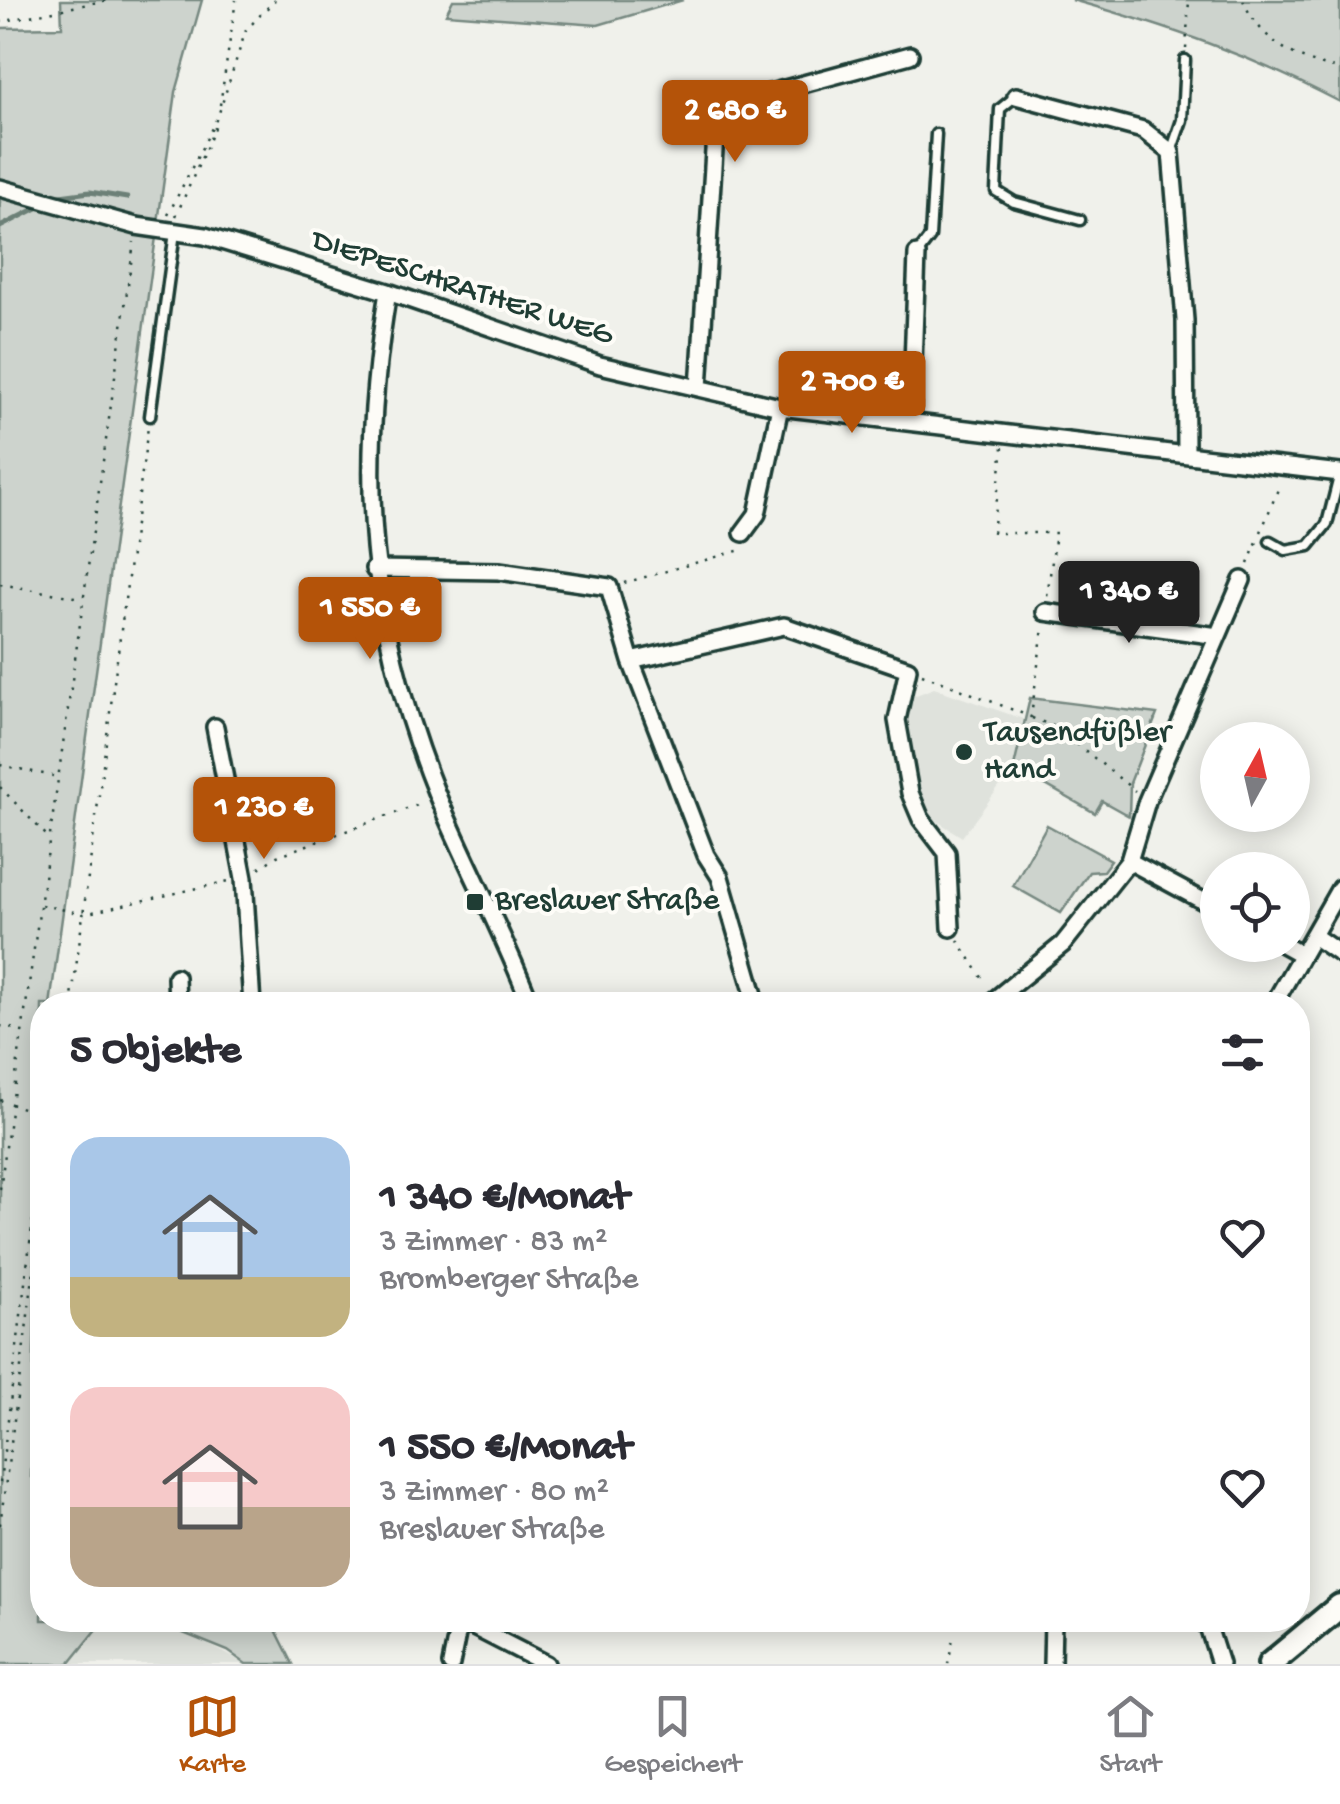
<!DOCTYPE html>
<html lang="de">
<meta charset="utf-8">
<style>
:root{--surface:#fff;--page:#f7f7f7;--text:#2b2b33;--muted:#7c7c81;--line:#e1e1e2;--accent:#b45309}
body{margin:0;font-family:"Gochi Hand",sans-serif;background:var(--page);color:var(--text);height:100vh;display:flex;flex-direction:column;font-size:38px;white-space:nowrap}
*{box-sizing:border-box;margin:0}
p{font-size:32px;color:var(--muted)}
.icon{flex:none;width:55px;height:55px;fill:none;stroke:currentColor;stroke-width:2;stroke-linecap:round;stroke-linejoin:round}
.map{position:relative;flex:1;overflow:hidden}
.side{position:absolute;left:30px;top:992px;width:1280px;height:640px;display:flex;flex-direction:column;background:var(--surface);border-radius:40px;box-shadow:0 5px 25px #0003}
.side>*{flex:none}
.needle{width:65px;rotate:8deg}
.fabs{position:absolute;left:1200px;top:722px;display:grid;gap:20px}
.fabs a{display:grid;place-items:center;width:110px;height:110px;border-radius:50%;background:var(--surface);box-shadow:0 5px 25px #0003;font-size:50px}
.price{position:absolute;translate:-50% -85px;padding:0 22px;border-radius:10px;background:var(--accent);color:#fff;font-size:32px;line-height:65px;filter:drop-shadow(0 2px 5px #0008)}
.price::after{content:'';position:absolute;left:50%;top:60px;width:30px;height:22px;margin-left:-15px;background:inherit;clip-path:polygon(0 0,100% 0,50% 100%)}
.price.active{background:#222;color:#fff}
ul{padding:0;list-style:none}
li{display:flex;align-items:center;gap:30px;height:250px;padding:0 40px}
li span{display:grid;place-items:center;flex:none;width:280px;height:200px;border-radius:30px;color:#555}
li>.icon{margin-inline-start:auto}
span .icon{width:120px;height:120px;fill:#fffc;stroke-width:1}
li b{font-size:42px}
h2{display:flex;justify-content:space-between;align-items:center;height:120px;padding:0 40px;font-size:42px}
.dock{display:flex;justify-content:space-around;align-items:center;height:140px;border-top:2px solid var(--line);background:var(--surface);font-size:28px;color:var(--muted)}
.dock a{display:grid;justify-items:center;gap:5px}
.dock .active{color:var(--accent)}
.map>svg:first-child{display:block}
.built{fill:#dfe2dc}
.green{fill:#cdd3cd;stroke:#768880;stroke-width:2.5}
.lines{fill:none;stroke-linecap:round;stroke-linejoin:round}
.stream{stroke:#6c8077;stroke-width:5}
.service-casing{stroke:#1f3d34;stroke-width:15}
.minor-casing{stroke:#1f3d34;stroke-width:22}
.secondary-casing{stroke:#1f3d34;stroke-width:30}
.path{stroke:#1f3d34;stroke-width:2.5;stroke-dasharray:2.5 8;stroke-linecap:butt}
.service{stroke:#fdfcf7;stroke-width:8}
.minor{stroke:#fdfcf7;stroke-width:15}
.secondary{stroke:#fdfcf7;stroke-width:22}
.poi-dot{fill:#1f3d34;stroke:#fdfcf7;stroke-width:4}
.labels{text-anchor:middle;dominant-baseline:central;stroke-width:8;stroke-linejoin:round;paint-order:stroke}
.street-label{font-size:32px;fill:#1f3d34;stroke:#fdfcf7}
.poi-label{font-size:32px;fill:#1f3d34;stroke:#fdfcf7;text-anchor:start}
</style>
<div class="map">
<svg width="1340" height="1664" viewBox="0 0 1340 1664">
<rect width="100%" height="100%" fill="#f0f1eb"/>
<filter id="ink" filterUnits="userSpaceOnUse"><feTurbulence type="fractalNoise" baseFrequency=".01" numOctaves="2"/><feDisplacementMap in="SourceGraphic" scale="20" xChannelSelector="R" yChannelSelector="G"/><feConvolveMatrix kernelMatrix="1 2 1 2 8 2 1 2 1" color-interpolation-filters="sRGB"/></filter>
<g filter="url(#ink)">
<path class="built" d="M934 688 1023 719 1014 767 962 837 923 812 907 737 911 697Z
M117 1620 170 1625 246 1664H69L103 1622Z"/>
<path class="green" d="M61 0H202L176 92 50 1005H42L31 1477 42 1479V1620H117L103 1622 69 1664H0V28L62 27Z
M453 0H683L598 25 446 14Z
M1072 0H1340V102C1253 56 1166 26 1072 0Z
M1030 698 1157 714 1130 783 1129 816 1102 801 1095 813 1014 767Z
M1047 825 1111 860 1103 871 1089 872 1061 913 1013 886Z
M151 1620H271L293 1664H246L228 1651Z"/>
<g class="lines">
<path class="stream" d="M60 196 90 192 127 198
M0 227 39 207"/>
<g class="service-casing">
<path id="service" d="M1016 96 1000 109 996 191 1014 202 1080 220
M1171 152 1182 120 1185 60
M917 254 930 237 936 134
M150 416 175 232
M1270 541 1286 550 1309 546 1327 524 1340 473"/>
</g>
<g class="minor-casing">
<path id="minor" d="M1016 96 1143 130 1171 152 1185 320 1186 452
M0 188 136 226 205 236 388 292 600 365 780 407 1340 473
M388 292C357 474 368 625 438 797 467 867 504 934 531 1005
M699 388 716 119 726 105 910 55
M911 419 917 254
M743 533 757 514 780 407
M374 569 499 571 609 587 631 661 706 855 720 877 757 1005
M1045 612 1218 636
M631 661 784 626 908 669 897 720 910 793 921 819 947 853 951 928
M215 727 244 878 252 1005
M1129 861 1218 909
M1314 936 1340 954
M1284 945 1302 955
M176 977 177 1005
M988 1005 1063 944 1129 861 1147 801 1242 580
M1273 1005 1340 888
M460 1620 546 1664
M1206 1620 1220 1664
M451 1664 460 1620
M1052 1664 1053 1620"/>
</g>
<g class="secondary-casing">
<path id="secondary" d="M1270 1664 1340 1606"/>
</g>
<path class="path" d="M1243 0C1260 41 1297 61 1340 69
M0 22 108 0
M1186 49 1189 0
M220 105 236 0
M168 215 218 116 246 30 275 0
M176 216 217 123
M1003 447 993 533H1056L1047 596
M1261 532 1280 484
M1248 564 1258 539
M624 583 741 550
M0 584 80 598
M922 674 1031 717 1043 628
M1032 718 1056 727 1135 791
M0 765 53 776
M0 787 47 836
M259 868 277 856 423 803
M41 905 84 914 229 881
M958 940 986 984
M71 1005 148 427
M0 1026 20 1030
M0 1100 42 1115
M0 1189 134 242
M0 1483 42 1147
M0 1525 42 1210
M948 1664 954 1633"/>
<use href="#service" class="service"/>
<use href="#minor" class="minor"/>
<use href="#secondary" class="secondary"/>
</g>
</g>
<g class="poi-dot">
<circle cx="964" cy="752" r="10"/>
<rect x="465" y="892" width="20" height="20" rx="5"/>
</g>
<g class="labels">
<g class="street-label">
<text transform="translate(462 289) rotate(18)">DIEPESCHRATHER WEG</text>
</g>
<g class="poi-label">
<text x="984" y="734">Tausendfüßler<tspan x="984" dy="37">Hand</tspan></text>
<text x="495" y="902">Breslauer Straße</text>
</g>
</g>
</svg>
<div class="fabs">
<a><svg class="needle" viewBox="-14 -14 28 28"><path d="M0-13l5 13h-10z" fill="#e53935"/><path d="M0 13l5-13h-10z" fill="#7c7c81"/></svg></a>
<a><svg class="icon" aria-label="locate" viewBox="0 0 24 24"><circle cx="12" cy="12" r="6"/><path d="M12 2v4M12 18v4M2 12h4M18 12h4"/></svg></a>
</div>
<b class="price" style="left:735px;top:165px">2 680 €</b>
<b class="price" style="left:852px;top:436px">2 700 €</b>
<b class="price active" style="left:1129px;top:646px">1 340 €</b>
<b class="price" style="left:370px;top:662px">1 550 €</b>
<b class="price" style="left:264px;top:862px">1 230 €</b>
<section class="side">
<h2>5 Objekte<svg class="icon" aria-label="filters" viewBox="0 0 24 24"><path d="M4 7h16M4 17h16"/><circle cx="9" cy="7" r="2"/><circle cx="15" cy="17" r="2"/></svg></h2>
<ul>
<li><span style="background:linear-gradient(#a9c7e8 70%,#c2b280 0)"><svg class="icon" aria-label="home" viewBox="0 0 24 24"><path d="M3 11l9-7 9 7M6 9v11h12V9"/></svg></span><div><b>1 340 €/Monat</b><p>3 Zimmer · 83 m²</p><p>Bromberger Straße</p></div><svg class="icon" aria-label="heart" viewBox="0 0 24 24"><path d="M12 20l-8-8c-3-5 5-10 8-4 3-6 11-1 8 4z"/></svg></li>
<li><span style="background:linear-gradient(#f6c9c9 60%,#b9a48a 0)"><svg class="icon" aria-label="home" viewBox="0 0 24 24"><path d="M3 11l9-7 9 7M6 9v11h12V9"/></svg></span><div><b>1 550 €/Monat</b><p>3 Zimmer · 80 m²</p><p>Breslauer Straße</p></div><svg class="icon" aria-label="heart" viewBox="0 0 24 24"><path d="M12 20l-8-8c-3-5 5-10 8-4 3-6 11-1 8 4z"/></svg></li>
</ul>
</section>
</div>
<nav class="dock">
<a class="active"><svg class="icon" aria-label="map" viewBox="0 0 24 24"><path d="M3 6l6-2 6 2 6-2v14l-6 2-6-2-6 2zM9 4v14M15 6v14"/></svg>Karte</a>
<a><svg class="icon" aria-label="saved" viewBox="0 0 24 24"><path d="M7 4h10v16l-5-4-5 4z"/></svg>Gespeichert</a>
<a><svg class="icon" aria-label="home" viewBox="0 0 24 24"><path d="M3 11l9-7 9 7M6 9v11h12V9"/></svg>Start</a>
</nav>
